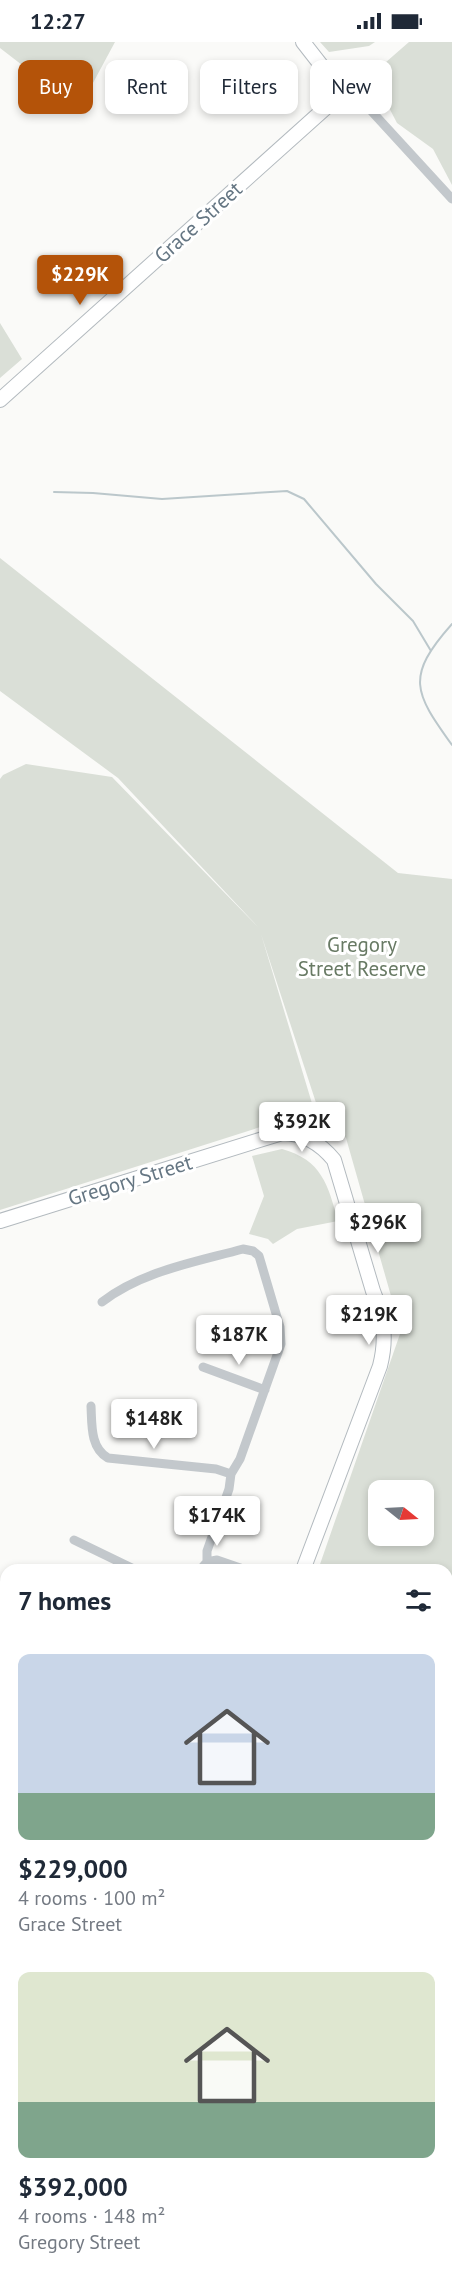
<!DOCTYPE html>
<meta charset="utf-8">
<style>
:root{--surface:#fff;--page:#f6f6f7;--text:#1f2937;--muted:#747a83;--accent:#b45309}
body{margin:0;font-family:"PT Sans",sans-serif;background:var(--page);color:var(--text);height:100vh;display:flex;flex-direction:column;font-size:22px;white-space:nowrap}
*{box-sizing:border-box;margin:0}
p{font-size:20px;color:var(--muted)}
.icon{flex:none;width:33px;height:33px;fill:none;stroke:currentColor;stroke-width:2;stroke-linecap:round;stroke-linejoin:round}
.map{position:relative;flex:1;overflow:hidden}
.details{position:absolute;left:0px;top:1522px;width:453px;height:722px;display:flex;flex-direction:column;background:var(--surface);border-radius:18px 18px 0 0;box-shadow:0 3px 9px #0003}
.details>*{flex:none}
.guide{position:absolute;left:18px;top:18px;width:417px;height:54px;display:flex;gap:12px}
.needle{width:39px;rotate:108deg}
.tools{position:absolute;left:368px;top:1438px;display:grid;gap:12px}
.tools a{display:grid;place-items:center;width:66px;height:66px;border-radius:12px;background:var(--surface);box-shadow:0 3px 9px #0003;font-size:30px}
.price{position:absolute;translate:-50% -51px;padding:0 14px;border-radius:6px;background:#fff;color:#222;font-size:20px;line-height:39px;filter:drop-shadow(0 2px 3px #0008)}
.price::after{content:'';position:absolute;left:50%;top:36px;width:18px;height:14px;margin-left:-9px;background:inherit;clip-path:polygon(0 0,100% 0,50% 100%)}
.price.on{background:var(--accent);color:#fff}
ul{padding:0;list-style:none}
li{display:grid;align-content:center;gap:12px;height:318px;padding:0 18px}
li span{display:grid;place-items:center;height:186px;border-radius:12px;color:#555}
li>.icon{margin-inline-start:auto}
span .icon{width:108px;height:108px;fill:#fffc;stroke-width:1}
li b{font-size:26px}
h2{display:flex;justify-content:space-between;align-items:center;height:72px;padding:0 18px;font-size:26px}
.pill{padding:0 21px;border-radius:12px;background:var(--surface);box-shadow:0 3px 9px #0003;font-size:21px;line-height:54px}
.pill.on{background:var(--accent);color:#fff}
.status{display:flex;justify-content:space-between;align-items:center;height:42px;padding:0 30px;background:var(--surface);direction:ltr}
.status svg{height:16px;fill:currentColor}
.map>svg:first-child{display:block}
.green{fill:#dadfd7;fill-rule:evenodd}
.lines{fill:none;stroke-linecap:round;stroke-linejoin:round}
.stream{stroke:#bbc7cb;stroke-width:2}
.secondary-casing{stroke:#b3babf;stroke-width:16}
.street{stroke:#c3c8cc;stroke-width:9}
.secondary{stroke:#fff;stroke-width:14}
.labels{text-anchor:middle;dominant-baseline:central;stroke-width:6;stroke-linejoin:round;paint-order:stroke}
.street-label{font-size:21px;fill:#657683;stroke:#fff}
.park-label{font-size:21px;fill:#687a64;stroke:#fff}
</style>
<div class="status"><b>12:27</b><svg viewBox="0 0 49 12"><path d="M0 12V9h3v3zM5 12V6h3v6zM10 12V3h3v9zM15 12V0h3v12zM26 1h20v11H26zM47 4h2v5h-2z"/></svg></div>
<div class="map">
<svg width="452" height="2243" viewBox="0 0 452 2243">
<rect width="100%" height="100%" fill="#fafaf8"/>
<path class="green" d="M0 0H115L79 67 0 6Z
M320 0H375L369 4 329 10Z
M409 0H452V143L433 107 397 81 386 60 362 41Z
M0 281 22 317 0 336Z
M0 516 398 831 452 837V1618L447 1619V1528H318L401 1289 346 1096 319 1070 261 892 314 1068 0 1168V737L3 733 26 722 112 735 258 885 118 736 0 649ZM378 1449H423V1494H378Z
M282 1107C322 1118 328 1143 338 1179L297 1187 273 1202 268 1197 249 1192 264 1154 252 1114Z
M447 1644H452V1850L447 1844Z
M0 1660H6V1800L0 1801Z
M447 2083 452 2102V2142L447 2140Z"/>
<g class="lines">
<path class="stream" d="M54 450 93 451 162 457 287 449 304 457 376 542 413 579 431 609
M452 582C405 635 414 650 452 703
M447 1634H452
M447 1865 452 1871
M447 1932 452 1928"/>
<g class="secondary-casing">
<path id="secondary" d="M0 358 331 61 335 53V41L303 0
M0 1179 282 1091C303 1091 320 1101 334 1118L373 1249C384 1276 387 1296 380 1324L303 1528
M304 2238 305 2243"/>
</g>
<path class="street" d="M336 46 353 49 452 157
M102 1260C142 1229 196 1220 243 1207L253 1209 259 1214 280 1285 281 1302 240 1417 231 1432 229 1447 207 1509V1520
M203 1325 265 1348
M91 1364C92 1382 90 1406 108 1416L216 1427 231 1432
M74 1498 136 1528
M200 1528 207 1520 217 1518 246 1528
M0 1870 6 1889
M0 2054 6 2055
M0 2137 6 2109
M447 2160 452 2163"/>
<use href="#secondary" class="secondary"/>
</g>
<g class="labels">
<g class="street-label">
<text transform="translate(198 180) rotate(-42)">Grace Street</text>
<text transform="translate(130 1138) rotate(-17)">Gregory Street</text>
</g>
<g class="park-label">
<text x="362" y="902">Gregory<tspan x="362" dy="24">Street Reserve</tspan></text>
</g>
</g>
</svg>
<div class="tools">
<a><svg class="needle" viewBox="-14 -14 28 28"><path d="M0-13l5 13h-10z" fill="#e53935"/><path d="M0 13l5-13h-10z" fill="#747a83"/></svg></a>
</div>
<b class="price on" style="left:80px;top:264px">$229K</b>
<b class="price" style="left:302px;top:1111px">$392K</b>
<b class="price" style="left:378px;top:1212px">$296K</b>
<b class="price" style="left:369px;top:1304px">$219K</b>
<b class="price" style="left:239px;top:1324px">$187K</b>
<b class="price" style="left:154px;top:1408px">$148K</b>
<b class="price" style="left:217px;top:1505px">$174K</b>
<div class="guide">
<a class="pill on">Buy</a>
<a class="pill">Rent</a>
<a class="pill">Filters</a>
<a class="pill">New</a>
</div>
<section class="details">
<h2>7 homes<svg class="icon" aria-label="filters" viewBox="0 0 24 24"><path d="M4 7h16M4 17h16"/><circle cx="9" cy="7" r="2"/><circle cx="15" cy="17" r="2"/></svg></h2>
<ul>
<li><span style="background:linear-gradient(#c9d6e8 75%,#7fa58c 0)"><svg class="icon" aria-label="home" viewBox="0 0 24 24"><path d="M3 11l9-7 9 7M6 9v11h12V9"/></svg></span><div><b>$229,000</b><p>4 rooms · 100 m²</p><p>Grace Street</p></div></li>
<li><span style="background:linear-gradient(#dfe7d0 70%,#7fa58c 0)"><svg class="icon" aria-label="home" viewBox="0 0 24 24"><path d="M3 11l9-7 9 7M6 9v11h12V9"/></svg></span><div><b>$392,000</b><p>4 rooms · 148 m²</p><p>Gregory Street</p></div></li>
</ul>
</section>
</div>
